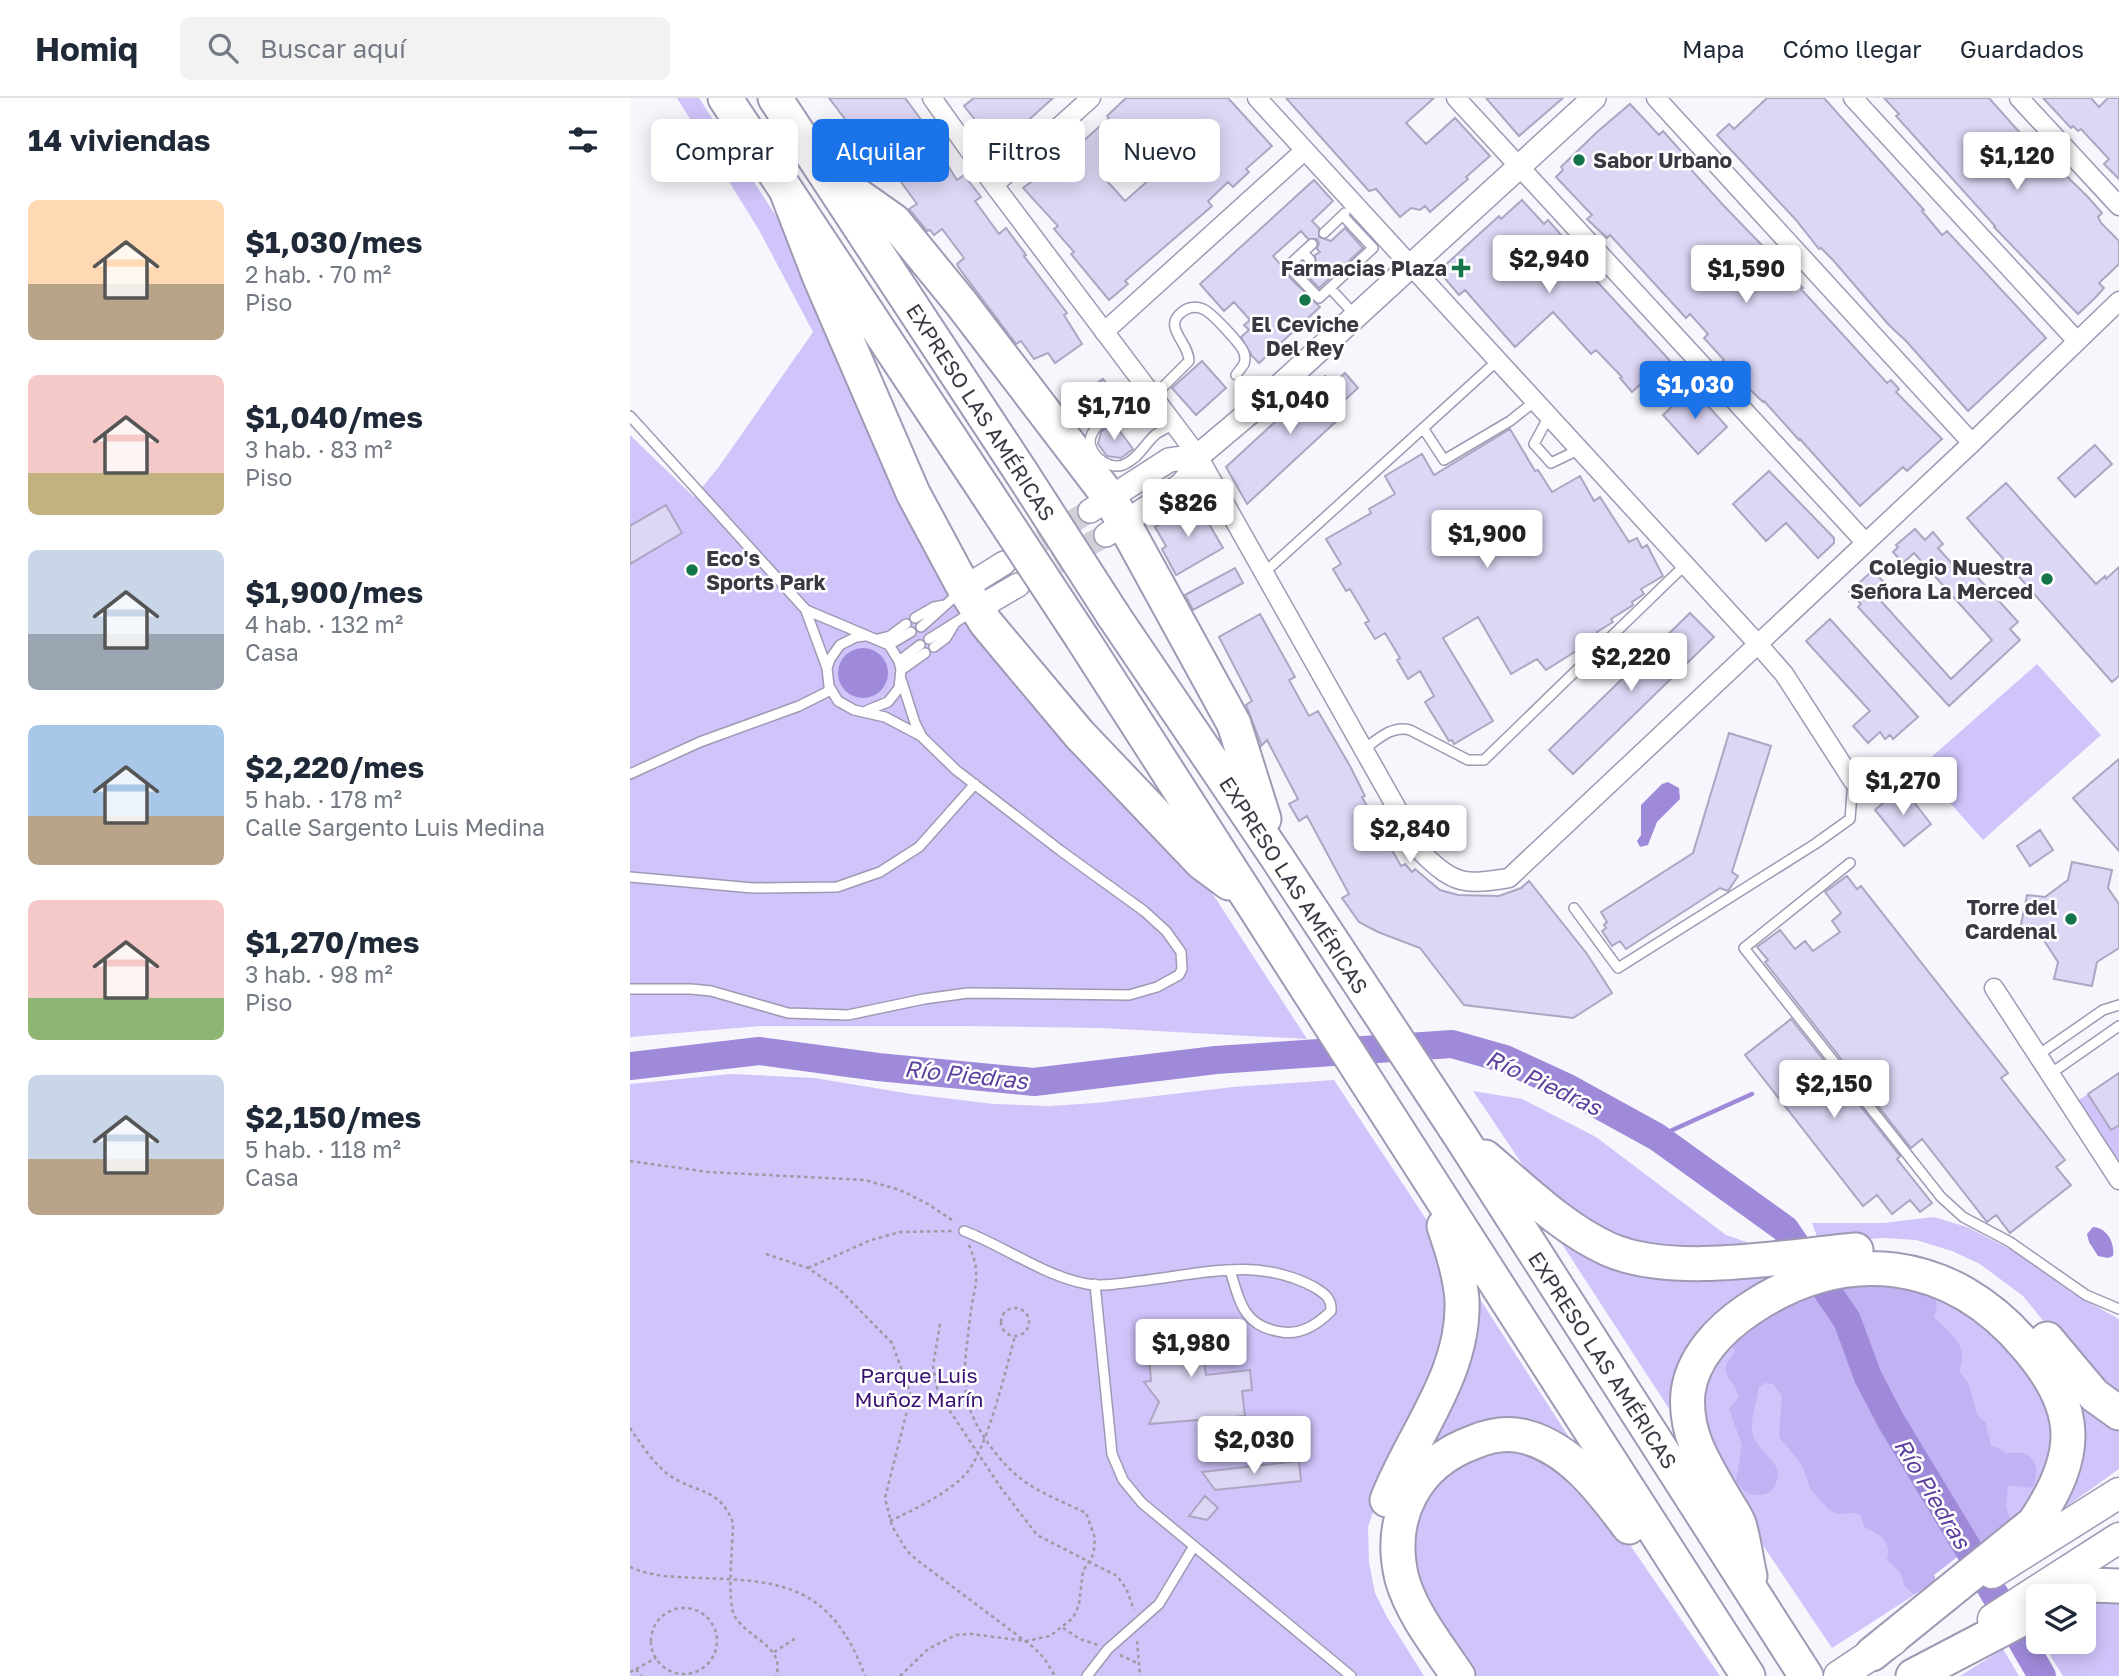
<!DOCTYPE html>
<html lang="es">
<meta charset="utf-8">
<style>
:root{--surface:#fff;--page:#f2f2f3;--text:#1f2937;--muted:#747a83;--line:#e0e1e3;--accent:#1a73e8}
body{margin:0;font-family:"Golos Text",sans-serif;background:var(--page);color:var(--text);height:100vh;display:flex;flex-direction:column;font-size:26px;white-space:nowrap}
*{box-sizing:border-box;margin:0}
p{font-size:23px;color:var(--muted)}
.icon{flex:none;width:38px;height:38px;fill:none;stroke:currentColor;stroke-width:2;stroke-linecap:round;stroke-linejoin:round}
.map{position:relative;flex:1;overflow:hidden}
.side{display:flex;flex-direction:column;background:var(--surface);width:630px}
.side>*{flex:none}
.guide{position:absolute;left:21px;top:21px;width:665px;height:63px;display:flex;gap:14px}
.buttons{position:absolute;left:1396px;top:1486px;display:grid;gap:14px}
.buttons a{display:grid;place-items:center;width:70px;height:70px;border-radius:10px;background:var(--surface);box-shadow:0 4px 18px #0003;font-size:35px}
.price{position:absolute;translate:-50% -60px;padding:0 16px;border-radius:7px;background:#fff;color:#222;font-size:23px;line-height:46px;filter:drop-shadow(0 2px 4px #0008)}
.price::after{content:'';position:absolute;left:50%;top:42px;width:21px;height:16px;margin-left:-10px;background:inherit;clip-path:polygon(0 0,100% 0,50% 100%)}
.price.current{background:var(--accent);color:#fff}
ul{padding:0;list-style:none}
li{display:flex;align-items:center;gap:21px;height:175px;padding:0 28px}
li span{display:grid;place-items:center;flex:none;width:196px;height:140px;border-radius:10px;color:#555}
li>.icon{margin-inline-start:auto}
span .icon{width:84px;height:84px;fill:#fffc;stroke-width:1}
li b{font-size:30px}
h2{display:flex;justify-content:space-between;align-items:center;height:84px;padding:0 28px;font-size:30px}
.pill{padding:0 24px;border-radius:10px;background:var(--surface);box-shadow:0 4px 18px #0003;font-size:24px;line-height:63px}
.pill.current{background:var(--accent);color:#fff}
header{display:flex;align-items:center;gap:42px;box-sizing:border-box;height:98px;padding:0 35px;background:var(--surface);border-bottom:2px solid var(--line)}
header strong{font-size:33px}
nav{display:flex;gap:38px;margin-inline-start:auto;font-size:24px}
.search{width:490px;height:63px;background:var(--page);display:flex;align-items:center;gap:18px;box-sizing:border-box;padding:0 24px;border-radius:10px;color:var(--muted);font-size:26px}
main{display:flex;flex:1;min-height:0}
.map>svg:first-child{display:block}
.green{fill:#d0c4fa}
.forest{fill:#c2b2f4}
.water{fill:#9f8ada}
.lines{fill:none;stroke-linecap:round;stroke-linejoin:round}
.stream{stroke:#9f8ada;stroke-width:4.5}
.river{stroke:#9f8ada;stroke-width:28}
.building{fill:#ddd6f4;stroke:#aca6c2;stroke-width:2;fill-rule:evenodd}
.tertiary-tunnel{stroke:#d1d0d7;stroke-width:23;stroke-dasharray:23 11;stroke-linecap:butt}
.service-casing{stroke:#9f99b4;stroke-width:12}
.minor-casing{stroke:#9f99b4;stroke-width:21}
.tertiary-casing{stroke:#9f99b4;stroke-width:26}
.trunk-casing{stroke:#9f99b4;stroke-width:33}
.motorway-casing{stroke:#9f99b4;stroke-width:37}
.path{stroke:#9c9aa3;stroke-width:2.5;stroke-dasharray:3.5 3.5;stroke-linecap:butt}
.service{stroke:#fff;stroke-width:9}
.minor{stroke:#fff;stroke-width:18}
.tertiary{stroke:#fff;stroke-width:23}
.trunk{stroke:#fff;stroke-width:30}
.motorway{stroke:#fff;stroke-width:33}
.motorway-bridge-casing{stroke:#9f99b4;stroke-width:37;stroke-linecap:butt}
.motorway-bridge{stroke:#fff;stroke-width:33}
.poi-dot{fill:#157449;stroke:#fff;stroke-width:2.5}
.labels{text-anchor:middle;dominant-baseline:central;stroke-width:5;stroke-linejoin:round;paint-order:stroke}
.poi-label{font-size:21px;font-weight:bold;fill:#3a3843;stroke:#fff;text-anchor:end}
.street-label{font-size:21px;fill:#3a3843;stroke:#fff}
.park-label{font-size:21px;fill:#391170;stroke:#fff}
.water-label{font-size:23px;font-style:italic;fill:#5f409e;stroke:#fff}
</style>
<header>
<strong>Homiq</strong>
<div class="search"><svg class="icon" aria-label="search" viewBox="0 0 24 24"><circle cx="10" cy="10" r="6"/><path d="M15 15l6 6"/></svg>Buscar aquí</div>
<nav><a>Mapa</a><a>Cómo llegar</a><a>Guardados</a></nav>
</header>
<main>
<section class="side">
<h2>14 viviendas<svg class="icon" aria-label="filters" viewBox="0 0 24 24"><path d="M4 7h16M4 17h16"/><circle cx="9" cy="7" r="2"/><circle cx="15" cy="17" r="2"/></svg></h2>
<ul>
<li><span style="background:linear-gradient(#ffd9b3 60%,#b9a48a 0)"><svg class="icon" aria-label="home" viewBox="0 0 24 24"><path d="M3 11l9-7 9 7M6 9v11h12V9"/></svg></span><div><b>$1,030/mes</b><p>2 hab. · 70 m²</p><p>Piso</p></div></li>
<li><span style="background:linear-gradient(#f6c9c9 70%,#c2b280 0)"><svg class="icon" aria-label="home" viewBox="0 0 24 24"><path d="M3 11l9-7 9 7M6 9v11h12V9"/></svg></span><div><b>$1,040/mes</b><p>3 hab. · 83 m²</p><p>Piso</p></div></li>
<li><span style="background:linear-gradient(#c9d6e8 60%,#9aa5b1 0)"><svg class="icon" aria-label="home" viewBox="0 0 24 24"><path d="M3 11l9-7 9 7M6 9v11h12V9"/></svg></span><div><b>$1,900/mes</b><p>4 hab. · 132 m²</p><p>Casa</p></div></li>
<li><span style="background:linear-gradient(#a9c7e8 65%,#b9a48a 0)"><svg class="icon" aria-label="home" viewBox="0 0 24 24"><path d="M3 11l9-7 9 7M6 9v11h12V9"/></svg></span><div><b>$2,220/mes</b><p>5 hab. · 178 m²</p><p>Calle Sargento Luis Medina</p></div></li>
<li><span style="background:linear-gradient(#f6c9c9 70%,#8fb573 0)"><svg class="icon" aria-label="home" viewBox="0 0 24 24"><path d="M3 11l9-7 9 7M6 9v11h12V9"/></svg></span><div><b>$1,270/mes</b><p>3 hab. · 98 m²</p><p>Piso</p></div></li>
<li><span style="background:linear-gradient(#c9d6e8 60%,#b9a48a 0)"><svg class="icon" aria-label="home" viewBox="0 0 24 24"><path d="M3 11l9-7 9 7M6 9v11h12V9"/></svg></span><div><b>$2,150/mes</b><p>5 hab. · 118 m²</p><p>Casa</p></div></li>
</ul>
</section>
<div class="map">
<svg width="1489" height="1578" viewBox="0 0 1489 1578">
<rect width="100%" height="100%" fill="#f7f6fc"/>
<path class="green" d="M47 0H69L146 118 197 216 310 459 560 761 677 941 471 930 334 928H131L0 939V337L64 399 88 370 183 234 129 132Z
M1407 566 1471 637 1353 742 1289 670Z
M101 976 184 980 281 996 364 1006 419 1008 466 1005 603 989 704 982 798 1124 819 1173 820 1238 749 1397 738 1429 739 1464 745 1495 757 1519 794 1578H0V986Z
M843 993 892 1001 966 1039 1096 1137 1125 1147 1036 1154 981 1141 908 1090Z
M1458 996 1481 1032 1489 1027V1074L1444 1005Z
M1304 1119 1337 1129 1387 1155 1444 1196 1489 1221V1300L1458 1278 1393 1198 1350 1166 1322 1153 1286 1142 1253 1140 1189 1144 1182 1125H1254Z
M917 1123 947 1142 1161 1176 1118 1198 1047 1323Z
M1334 1178 1366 1197 1387 1215 1489 1328V1371L1426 1416 1435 1387 1406 1244Z
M839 1184 953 1361 917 1337 789 1369Z
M1293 1187 1381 1239 1432 1330 1396 1418 1344 1448 1259 1312 1242 1280 1226 1233 1203 1193Z
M1196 1199 1214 1227 1243 1297 1336 1452 1304 1477 1306 1483 1202 1550 1089 1382 1066 1294 1108 1230Z
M875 1346 956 1383 1090 1578H841L782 1485 779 1438 812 1371Z
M1489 1497V1578H1433L1412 1544H1454V1501Z
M1373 1551 1389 1578H1330Z"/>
<path class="forest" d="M1203 1187H1293C1305 1199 1310 1203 1304 1219 1320 1235 1340 1248 1329 1273L1339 1286 1347 1317 1356 1325 1361 1348 1367 1349 1377 1356C1402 1349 1412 1368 1403 1389 1394 1391 1387 1387 1378 1388L1376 1409 1382 1425 1344 1448 1259 1312 1242 1280 1226 1233 1203 1193Z
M1188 1193 1196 1199 1208 1216 1243 1297 1336 1452 1304 1477 1306 1483 1284 1496 1275 1489 1270 1474 1257 1462C1262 1442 1249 1436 1234 1429L1231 1417 1225 1415 1207 1416 1198 1411 1180 1390 1173 1370 1168 1362 1149 1339 1152 1298 1143 1286 1135 1285 1129 1289C1127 1300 1119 1327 1123 1337 1131 1360 1160 1364 1142 1393 1128 1401 1114 1397 1106 1383L1112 1347 1099 1311 1109 1299C1102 1276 1085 1279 1105 1253L1098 1241 1108 1230Z"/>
<path class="water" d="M208 575a25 25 0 1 1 50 0a25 25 0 1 1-50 0Z
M1038 684 1049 690 1050 701 1027 724 1018 747 1010 749 1007 743 1011 737V707L1032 686Z
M1463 1129C1477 1130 1485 1144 1483 1158L1478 1160 1468 1158 1459 1144 1457 1136Z"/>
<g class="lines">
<path class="stream" d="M1027 1039 1122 996"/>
<path class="river" d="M0 968 129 953 248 969 404 984 586 962 822 946 875 961 938 990 1027 1039 1155 1131 1217 1222 1238 1279 1261 1323 1339 1452 1412 1578"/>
</g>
<path class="building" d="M199 0H275L298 31 307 46 305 47 327 82 334 77 351 99 345 103 369 136 376 130 396 157 394 158 437 215 434 217 452 246 425 265 418 255 404 261 391 243 386 246 329 170 327 166 334 160 312 131 304 137 300 132 297 133 279 111 287 106 263 73 257 77 239 53 234 57 213 29 218 25Z
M344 0H423L392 28 396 33 365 58 341 27 346 23 334 8Z
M496 0H598L642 48 616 71 619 74 603 89 598 84 578 103 582 108 495 183 498 186 479 202 441 156 444 154 424 131 428 128 393 90 441 54 479 20 477 18ZM502 62 520 81 495 103 478 84Z
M656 0H804L776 25 796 46 825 20 860 58 836 79 838 81 800 114 795 108 790 112 781 110 770 119 746 91 739 93Z
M856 0H933L889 38Z
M1137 0H1194L1294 112 1292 113 1312 137 1317 133 1416 240 1338 313 1277 244 1258 226 1203 162 1191 150 1189 151 1166 122 1087 37 1099 26 1104 31Z
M1254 0H1359L1399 45 1400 43 1457 98 1472 115 1468 119 1471 125 1489 143V166L1469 185 1474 190 1465 200 1448 216 1364 129 1365 128 1266 18 1269 16Z
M1413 0H1461L1469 9 1478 0H1489V81L1474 66 1479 61 1451 31 1448 33 1443 28 1441 30Z
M1000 6 1029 37 1033 33 1059 62 1055 65 1094 108 1155 171 1173 190 1171 191 1257 285 1261 282 1269 291 1266 294 1312 341 1277 373 1273 369 1230 408 1170 341 1169 342 1134 303 1133 304 1091 264 1094 262 1074 240 1078 236 1060 216 1056 220 980 137 977 140 957 121 962 117 926 79 933 72 931 69 967 34Z
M684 82 703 103 682 123 689 130V139L701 143 715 130 733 150 689 190 671 171 675 167 681 169 686 165 685 157 690 154 687 151 689 145 687 141H678L671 133 643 158 651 167 653 173 690 209 629 265 622 258 611 239 619 232 614 227 620 222 604 204 594 213 570 186Z
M892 102 914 126 918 122 932 138 912 156 933 180 950 165 1043 266 1017 290 1012 285 1002 294 990 280 992 279 966 252 961 256 923 214 885 249 835 192 829 197 812 177V170L869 118 871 121Z
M572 263 596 290 566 317 542 290Z
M715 275 728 290 705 311 712 318 617 406 596 369 695 278 699 282 702 279 706 283Z
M473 281 489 302 458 329 440 305Z
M1062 290 1097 329 1068 356 1033 317Z
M483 324 503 351 491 360 477 358 468 346 471 334Z
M880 331 905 373 908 372 922 394 950 378 964 403 970 399 999 444 1007 440 1012 450 1017 447 1033 478 1011 491 1014 496 1002 504 1003 507 981 521 983 524 967 534 970 538 916 572 907 561 881 576 848 519 813 540 863 623 824 646 822 642 819 643 795 604 804 598 790 573 778 581 767 562 770 560 755 535 745 541 735 525 739 523 720 491 716 493 703 471 711 466 696 441 741 415 739 411 765 396 755 378 792 356 804 377Z
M1465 347 1482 366 1445 399 1428 380Z
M1139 373 1204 440V445L1188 460 1156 425 1136 443 1103 406Z
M1376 385 1466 486 1475 478 1476 481 1489 469V578L1482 584 1337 420Z
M567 405 593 450 546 477 532 451 536 448 525 429Z
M36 407 52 435 0 466V428Z
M1285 431 1295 442 1303 434 1313 446 1308 450 1334 479 1341 472 1388 524 1380 531 1390 542 1319 608 1228 509 1231 506 1219 494 1242 473 1253 483 1242 493 1321 581 1362 542 1284 455 1273 465 1263 454 1268 449 1266 447Z
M605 470 613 485 563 512 555 497Z
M1060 515 1084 539 943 676 919 652Z
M630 516 665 579 659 582 679 618 688 613 720 668 735 698 732 699 771 768 775 766 782 774 785 771 810 792 828 797 869 798 891 790 899 783 957 856 982 895 943 920 834 907 790 850 748 834 729 824 712 800 719 796 677 718 669 723 659 706 668 701 637 642 631 648V646L616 607 622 603 589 539Z
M1200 521 1288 619 1263 641 1260 637 1255 641 1250 634 1238 645 1223 628 1240 613 1176 543Z
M1099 635 1141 648 1102 774 1108 778 1098 793 1090 790 996 851 990 843 982 848 972 833 976 830 974 827 977 824 971 814 1063 755Z
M1489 661V753L1443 700Z
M1272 689 1301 726 1274 748 1245 712Z
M1410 732 1423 752 1400 768 1387 748Z
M1442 764 1482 772 1478 790 1489 806V850L1467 864 1462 888 1424 881 1428 864 1413 841 1389 836 1397 797 1415 799 1438 782Z
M1217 778 1227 791 1231 788 1378 975 1371 980 1435 1062 1426 1069 1441 1087 1380 1135 1366 1117 1357 1124 1292 1041 1281 1050 1135 864 1138 862 1127 849 1150 832 1165 851 1175 843 1183 853 1210 834 1202 823 1211 815 1195 794Z
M1161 921 1270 1058 1267 1061 1302 1105 1290 1114 1280 1102 1262 1116 1247 1097 1233 1108 1115 957Z
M1489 975V1027L1481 1032 1458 996Z
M570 1226 572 1242 578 1245 573 1259 576 1277 620 1272 622 1292 612 1293 615 1318 519 1326 529 1304 514 1284 521 1283 517 1234Z
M669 1363 671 1383 585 1392 572 1374Z
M575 1398 588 1410 577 1422 559 1418Z"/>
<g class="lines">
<path class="tertiary-tunnel" d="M382 460 460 413
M397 482 476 437"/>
<g class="service-casing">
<path id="service" d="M694 135 715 115
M682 146 658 168 689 200 743 150 713 118
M673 154 680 162
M700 190 725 217
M517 292 513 305 512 303 506 306H497C487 313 469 323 463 334 452 351 476 373 493 367 508 361 514 347 525 337 531 332 538 330 544 326
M526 301 529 293 559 263C559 244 532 229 552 214 558 209 566 208 573 211 581 214 612 247 614 255 615 258 615 263 614 266L606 277
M0 318 176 512 259 547 269 563 271 572 269 590 258 604 238 612
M918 320 904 346 921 365 948 352
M793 330 814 362 880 323 904 304
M635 474 867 263
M176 513 197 570
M285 520 304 509 315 507
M291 529 330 494
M248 541 260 538 276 526
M299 541 342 514
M259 547 281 534
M304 549 316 540 325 525
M269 563 290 547
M271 572 295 555
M271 581 285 625 291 637
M733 652C748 641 762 627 780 632L838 662H854L1055 467
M0 676 70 644 169 608 201 592
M1220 765 1114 850 1311 1099 1333 1119 1380 1144 1456 1197 1489 1211
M0 779 123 790 207 789 250 774 289 749 345 686
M944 810 988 870 1185 746 1220 721 1223 683
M0 891H61L81 893 158 915 218 917 294 901 338 895 499 897 527 889 549 877 552 871 551 854 536 833 514 813 431 753 326 672 291 638 255 619 224 612 208 603 199 588 197 570 200 561 210 547 226 539 235 538
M1408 957 1473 912 1489 907
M1420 976 1489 928
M334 1133C374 1148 414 1178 457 1186 474 1189 493 1185 510 1183 572 1176 626 1158 684 1189 694 1195 702 1200 701 1213 688 1226 671 1237 652 1234 614 1229 610 1205 600 1172
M465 1186 482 1356 493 1382 512 1405 721 1578
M457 1578 478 1551 529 1506 564 1448"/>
</g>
<g class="minor-casing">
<path id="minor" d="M302 0 364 87 568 358 792 755C825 787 834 787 879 780L1342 345 1489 203
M627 0 1127 545 1154 576 1223 683
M826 0 1235 444
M1026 0 1342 345
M1223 0 1447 243
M1389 0 1489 108
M364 87 461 0
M474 234 674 53
M1364 890 1489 1082"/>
</g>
<g class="tertiary-casing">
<path id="tertiary" d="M460 413 539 362 568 358
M476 437 551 387 561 376 568 358 631 305 964 0
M334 490 374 465
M347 511 388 487"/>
</g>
<g class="trunk-casing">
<path id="trunk" d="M1362 1475 1489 1395
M1363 1521 1489 1440
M1209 1578 1263 1542"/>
</g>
<g class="motorway-casing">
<path id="motorway" d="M95 0 356 394
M145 0 391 374
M193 73 264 123 331 205 480 400 604 626 634 721
M156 92 190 180 283 395 334 490 356 525 449 636 572 765 599 785
M483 517 646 758 831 1039 1176 1578
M452 540 1118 1578
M855 1059C893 1091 932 1130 978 1151 1042 1180 1156 1158 1226 1152
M1417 1241 1464 1297 1489 1315
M757 1402C782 1337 835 1276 832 1202 830 1176 822 1152 814 1128
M1120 1478C1116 1461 1114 1442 1109 1426 1106 1418 1100 1410 1096 1403 1076 1368 1054 1337 1058 1295 1062 1260 1090 1231 1118 1212 1215 1146 1321 1159 1397 1249 1451 1312 1450 1357 1404 1425L1242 1556
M1434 1498 1460 1487 1489 1488
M828 1578C808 1548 782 1516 772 1481 757 1420 785 1365 844 1344 861 1337 878 1334 896 1339 941 1351 972 1393 999 1429
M1283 1578 1409 1512"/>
</g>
<path class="path" d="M0 1063 78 1074 235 1082 270 1092 298 1106 325 1124
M136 1156 178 1170 209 1191 262 1245 281 1297 255 1400 262 1428 277 1453 287 1462 403 1549 414 1560 425 1578
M178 1170 241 1142 270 1134 322 1133
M371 1224a14 14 0 1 1 28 0a14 14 0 1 1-28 0Z
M310 1226 303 1268 308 1295 371 1390 407 1437 487 1478 496 1490 504 1512
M0 1330C11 1346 23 1365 39 1377 66 1396 90 1389 103 1425 103 1446 96 1503 105 1519 118 1540 156 1549 146 1578
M260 1423C285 1411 313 1398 333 1379 356 1358 376 1270 385 1238
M0 1469C22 1479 45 1479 69 1480 155 1482 202 1489 235 1578
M21 1543a33 33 0 1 1 66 0a33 33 0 1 1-66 0Z
M433 1530 450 1541 468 1547
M507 1543 510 1578
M144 1554 166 1540
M490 1557 509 1566
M6 1571 26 1560
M0 1574 6 1571 11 1578
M270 1578 298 1551 326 1537 341 1536 396 1543 420 1538 443 1520 449 1507 453 1473 464 1455V1448L465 1440 456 1415C436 1405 407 1394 390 1380 369 1364 342 1327 337 1301 332 1275 337 1246 340 1220 343 1189 353 1180 339 1147"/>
<use href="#service" class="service"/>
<use href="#minor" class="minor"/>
<use href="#tertiary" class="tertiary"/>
<use href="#trunk" class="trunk"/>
<use href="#motorway" class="motorway"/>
<g class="motorway-bridge-casing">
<path id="motorway-bridge" d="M391 374 483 517
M356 394 452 540"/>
</g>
<use href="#motorway-bridge" class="motorway-bridge"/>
</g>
<g class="poi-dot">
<circle cx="949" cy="62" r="7"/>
<path d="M827.5 159.5h7v7h7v7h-7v7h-7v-7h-7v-7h7z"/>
<circle cx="675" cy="202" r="7"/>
<circle cx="62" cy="472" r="7"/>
<circle cx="1417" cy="481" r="7"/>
<circle cx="1441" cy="821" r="7"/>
</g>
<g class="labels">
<g class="poi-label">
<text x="963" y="62" text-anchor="start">Sabor Urbano</text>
<text x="817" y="170">Farmacias Plaza</text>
<text x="675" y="226" text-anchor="middle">El Ceviche<tspan x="675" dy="24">Del Rey</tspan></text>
<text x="76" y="460" text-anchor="start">Eco's<tspan x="76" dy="24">Sports Park</tspan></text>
<text x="1403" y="469">Colegio Nuestra<tspan x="1403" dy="24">Señora La Merced</tspan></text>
<text x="1427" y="809">Torre del<tspan x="1427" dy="24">Cardenal</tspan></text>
</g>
<g class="street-label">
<text transform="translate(351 314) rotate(57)">EXPRESO LAS AMÉRICAS</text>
<text transform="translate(664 787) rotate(57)">EXPRESO LAS AMÉRICAS</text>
<text transform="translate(973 1262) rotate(57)">EXPRESO LAS AMÉRICAS</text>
</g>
<g class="park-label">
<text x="289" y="1277">Parque Luis<tspan x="289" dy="24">Muñoz Marín</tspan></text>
</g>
<g class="water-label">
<text transform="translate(336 976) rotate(6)">Río Piedras</text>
<text transform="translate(914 984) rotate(25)">Río Piedras</text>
<text transform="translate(1303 1395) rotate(59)">Río Piedras</text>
</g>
</g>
</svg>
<div class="buttons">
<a><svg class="icon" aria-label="layers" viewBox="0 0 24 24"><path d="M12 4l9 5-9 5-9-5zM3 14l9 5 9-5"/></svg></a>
</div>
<b class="price" style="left:1387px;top:94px">$1,120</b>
<b class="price" style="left:919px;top:197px">$2,940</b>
<b class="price" style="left:1116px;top:207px">$1,590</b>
<b class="price current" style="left:1065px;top:323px">$1,030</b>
<b class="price" style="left:660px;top:338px">$1,040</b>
<b class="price" style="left:484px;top:344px">$1,710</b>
<b class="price" style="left:558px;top:441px">$826</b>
<b class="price" style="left:857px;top:472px">$1,900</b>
<b class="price" style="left:1001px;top:595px">$2,220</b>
<b class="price" style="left:1273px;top:719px">$1,270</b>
<b class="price" style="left:780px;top:767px">$2,840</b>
<b class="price" style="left:1204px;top:1022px">$2,150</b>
<b class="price" style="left:561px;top:1281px">$1,980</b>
<b class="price" style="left:624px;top:1378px">$2,030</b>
<div class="guide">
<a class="pill">Comprar</a>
<a class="pill current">Alquilar</a>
<a class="pill">Filtros</a>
<a class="pill">Nuevo</a>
</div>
</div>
</main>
